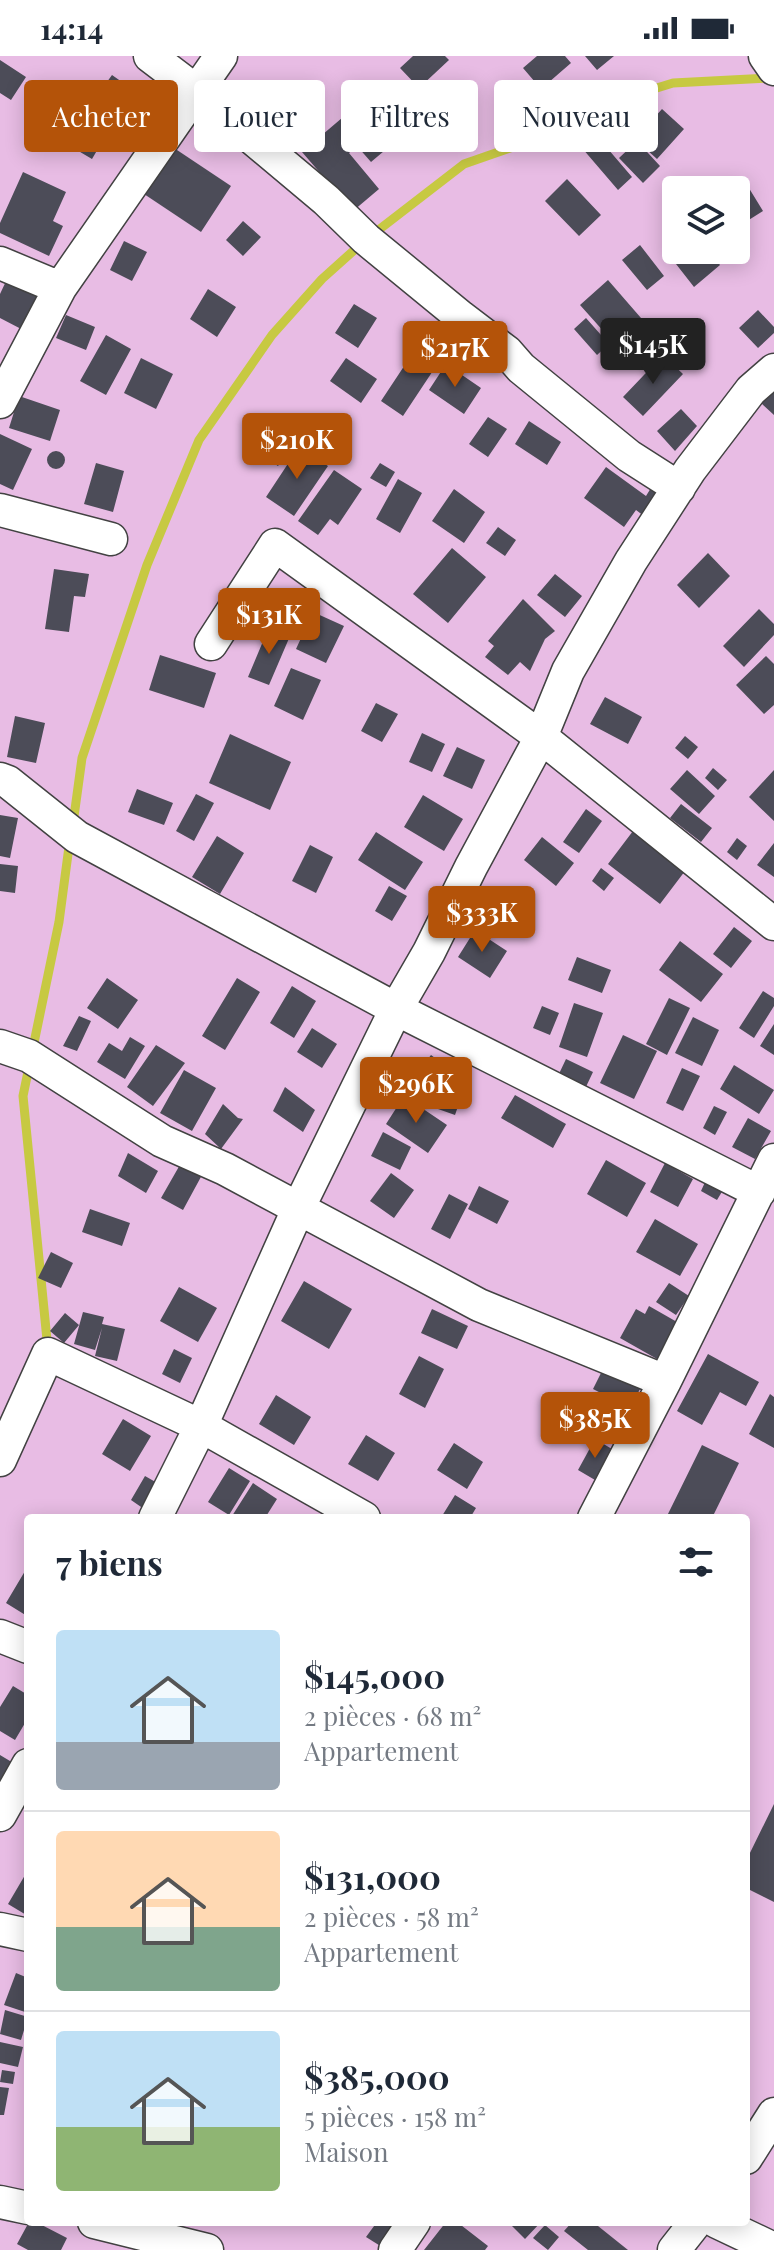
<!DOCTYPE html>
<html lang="fr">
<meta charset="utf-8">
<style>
:root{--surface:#fff;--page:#f2f2f3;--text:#1f2937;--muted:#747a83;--line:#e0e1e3;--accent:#b45309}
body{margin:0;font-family:"Playfair Display",serif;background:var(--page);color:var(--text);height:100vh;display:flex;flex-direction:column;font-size:30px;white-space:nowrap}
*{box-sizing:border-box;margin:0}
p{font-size:26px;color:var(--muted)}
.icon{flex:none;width:44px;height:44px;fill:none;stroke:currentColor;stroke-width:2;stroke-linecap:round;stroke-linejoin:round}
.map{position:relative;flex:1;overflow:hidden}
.panel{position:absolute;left:24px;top:1458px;width:726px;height:712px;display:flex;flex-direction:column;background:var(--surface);border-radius:8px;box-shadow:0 4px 20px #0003}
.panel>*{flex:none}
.hud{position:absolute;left:24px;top:24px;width:726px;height:72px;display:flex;gap:16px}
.buttons{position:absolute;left:662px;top:120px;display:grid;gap:16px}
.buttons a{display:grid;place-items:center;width:88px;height:88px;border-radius:8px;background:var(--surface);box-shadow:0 4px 20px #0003;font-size:40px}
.price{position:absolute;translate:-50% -68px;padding:0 18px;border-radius:8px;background:var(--accent);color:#fff;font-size:26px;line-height:52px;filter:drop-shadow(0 2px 4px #0008)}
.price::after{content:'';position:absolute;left:50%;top:48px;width:24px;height:18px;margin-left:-12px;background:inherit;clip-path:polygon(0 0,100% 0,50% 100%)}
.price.selected{background:#222;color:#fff}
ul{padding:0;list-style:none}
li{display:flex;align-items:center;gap:24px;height:200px;padding:0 32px}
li+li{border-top:2px solid var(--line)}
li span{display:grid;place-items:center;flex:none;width:224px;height:160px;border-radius:8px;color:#555}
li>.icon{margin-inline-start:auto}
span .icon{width:96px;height:96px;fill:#fffc;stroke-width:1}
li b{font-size:34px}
h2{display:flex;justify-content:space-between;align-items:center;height:96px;padding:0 32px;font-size:34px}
.tag{padding:0 28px;border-radius:8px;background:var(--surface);box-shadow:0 4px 20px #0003;font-size:28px;line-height:72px}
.tag.selected{background:var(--accent);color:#fff}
.status{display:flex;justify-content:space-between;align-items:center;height:56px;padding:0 40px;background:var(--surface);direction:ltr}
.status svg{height:22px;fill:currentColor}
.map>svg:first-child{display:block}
.green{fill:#e8bce4;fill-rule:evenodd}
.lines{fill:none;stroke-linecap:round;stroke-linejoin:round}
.stream{stroke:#c7c942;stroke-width:9}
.building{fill:#4c4c58}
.minor-casing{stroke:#424242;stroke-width:35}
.minor{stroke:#fff;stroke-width:32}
</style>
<div class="status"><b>14:14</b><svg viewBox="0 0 49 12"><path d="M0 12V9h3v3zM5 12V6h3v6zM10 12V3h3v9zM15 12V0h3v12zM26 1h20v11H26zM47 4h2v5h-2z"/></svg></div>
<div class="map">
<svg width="774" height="2194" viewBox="0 0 774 2194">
<rect width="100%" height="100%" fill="#f7f2fe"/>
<path class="green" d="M0 0H774V2194H0ZM676 134H736V194H676ZM28 1462H746V2166H28Z"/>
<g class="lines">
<path class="stream" d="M372 179 464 108 539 82 605 48 673 27 770 22
M73 768 82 702 147 509 199 384 272 279 322 223 361 188
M48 1294 23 1040 59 866 70 783"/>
</g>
<path class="building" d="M413 0H445L449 4 419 32 400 12Z
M537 0H565L571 7 541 33 523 12Z
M585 0H614L597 14Z
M0 4 26 21 11 44 0 37Z
M112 19 139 38 119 68 91 48Z
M369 39 403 79 371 106 357 90 349 97 379 133 353 155 302 96Z
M72 48 91 58 81 74 102 86 92 103 53 80Z
M662 53 684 73 657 103 635 83Z
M596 79 632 121 618 134 582 92Z
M637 85 660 110 643 127 619 102Z
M174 92 231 130 201 176 144 138Z
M23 116 66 136 53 165 63 170 49 200 0 177V167Z
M567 123 601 159 579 180 545 145Z
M744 124 763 155 736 172V134H728Z
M243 165 261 181 243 200 226 184Z
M124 185 147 196 132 225 110 214Z
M640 189 664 220 647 234 622 204Z
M693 194H709L720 209 694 231 676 208Z
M8 221 41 240 25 275 0 262V238Z
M608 224 641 262 614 287 580 249Z
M208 233 236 251 217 281 190 263Z
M354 248 377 262 358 292 335 277Z
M758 254 774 271V277L758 292 739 272Z
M66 259 95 271 86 294 56 282Z
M586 262 609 288 597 299 574 273Z
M426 277 448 292 403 360 381 345Z
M106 279 131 293 106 339 80 325Z
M663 299 683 318 643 360 623 341Z
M141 302 173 318 156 353 124 337Z
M346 302 377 323 361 347 330 325Z
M446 308 481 332 464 358 429 334Z
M774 332V359L761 347Z
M19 340 60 354 50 385 9 372Z
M681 353 697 370 675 395 657 375Z
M488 361 507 373 488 401 469 388Z
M529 365 561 386 547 409 515 388Z
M0 378 32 393 13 434 0 428Z
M274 378 292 389 278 410 260 398Z
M299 391 328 410 294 460 266 441Z
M47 404a9 9 0 1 1 18 0a9 9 0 1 1-18 0Z
M96 407 124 415 113 456 84 448Z
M380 407 395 416 386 431 370 422Z
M606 411 646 440 654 427 666 436 648 463 636 454 624 471 584 442Z
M334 414 362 433 338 469 330 463 318 479 298 465Z
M398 423 422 437 400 477 376 463Z
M454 433 485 456 464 487 432 465Z
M498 471 516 484 505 500 486 487Z
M452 492 486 521 448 567 413 538Z
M708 497 730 520 699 552 677 529Z
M54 513 89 518 85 541 74 540 69 576 45 573Z
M555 518 582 540 565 561 537 539Z
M297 538 312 544 301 571 286 565Z
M523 543 555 575 545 583 530 615 520 606 508 619 485 601 494 590 488 585Z
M759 553 774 568V579L744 611 723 590Z
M313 556 344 570 326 607 296 593Z
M269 571 290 580 269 629 248 621Z
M160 599 216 617 204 652 149 634Z
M766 600 774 608V649L764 658 736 629Z
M291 612 321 624 303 664 274 650Z
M605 641 642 661 628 688 590 668Z
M376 647 398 658 382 686 361 675Z
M15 660 45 667 36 707 7 701Z
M422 677 445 688 432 716 409 706Z
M230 678 291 706 270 754 209 727Z
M685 680 698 691 688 703 675 692Z
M457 691 485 704 472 733 443 720Z
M713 712 727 724 718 734 705 722Z
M687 714 715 740 699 758 670 733Z
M774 714V765L749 741Z
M137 733 173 747 164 769 128 756Z
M196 738 214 747 194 785 176 775Z
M423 739 463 763 444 795 404 771Z
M681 748 712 772 701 786 670 762Z
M586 753 602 765 579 797 563 786Z
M0 759 18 762 10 802 0 800Z
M633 775 685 815 660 848 608 808Z
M376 776 423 806 405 834 358 804Z
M217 780 244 797 220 838 192 821Z
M542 781 574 807 556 830 524 804Z
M737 782 747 790 737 804 727 796Z
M774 787V821L757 809Z
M310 789 333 801 316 837 292 825Z
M0 808 18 810 15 837 0 835Z
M601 812 614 822 604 835 592 825Z
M389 830 407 840 392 865 375 855Z
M734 871 752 885 731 912 713 898Z
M475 874 507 895 490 922 458 901Z
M680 885 723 918 701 946 659 914Z
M577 901 611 914 602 937 568 924Z
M107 922 138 944 118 973 87 952Z
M237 922 260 936 225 994 202 980Z
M292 930 316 945 294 982 270 967Z
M763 935 774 942V950L754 982 739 972Z
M669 942 690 952 667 999 646 988Z
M574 947 603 957 587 1001 559 991Z
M542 950 559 957 550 979 533 972Z
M79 960 91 965 77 995 63 990Z
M693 961 719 974 702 1010 675 997Z
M774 968V999L760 990Z
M312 972 337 988 322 1012 297 996Z
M623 979 657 995 634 1043 600 1027Z
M130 981 145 990 125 1023 97 1006 109 987 122 995Z
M156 989 185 1007 153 1050 127 1031Z
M431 999 447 1011 432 1030 439 1036 428 1051 413 1039 425 1023 417 1017Z
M566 1003 593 1016 584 1035 557 1022Z
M734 1009 774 1034 759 1058 720 1033Z
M682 1012 700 1020 683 1055 666 1047Z
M184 1014 216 1032 192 1075 160 1057Z
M448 1024 465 1030 455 1059 438 1053Z
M285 1031 315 1054 303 1076 273 1055Z
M515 1039 566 1068 553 1092 501 1062Z
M404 1040 447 1069 428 1097 386 1068Z
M223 1048 238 1062 243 1063 221 1093 205 1078Z
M714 1050 727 1056 715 1079 703 1072Z
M748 1062 771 1075 755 1103 732 1091Z
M383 1076 411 1091 400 1114 371 1100Z
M128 1097 158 1115 146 1137 118 1120Z
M606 1104 646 1127 627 1161 587 1138Z
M181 1107 202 1119 183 1154 161 1142Z
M665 1107 693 1123 678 1151 650 1136Z
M391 1117 414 1134 394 1162 370 1145Z
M706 1124 723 1134 717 1144 701 1135Z
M479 1130 509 1145 497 1168 468 1153Z
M449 1138 468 1148 450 1183 431 1173Z
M90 1153 130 1167 122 1190 82 1176Z
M655 1163 698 1188 680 1220 636 1196Z
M51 1196 73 1207 61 1232 38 1222Z
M304 1225 352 1253 329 1293 281 1265Z
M669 1227 689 1240 676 1259 656 1246Z
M179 1231 217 1252 198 1286 160 1265Z
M649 1250 677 1266 657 1303 620 1282 636 1253 645 1258Z
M432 1253 468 1270 457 1293 421 1277Z
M83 1256 104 1261 102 1268 125 1273 117 1305 95 1300 102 1272 95 1294 74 1288Z
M65 1257 79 1269 64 1287 50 1275Z
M174 1293 192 1302 180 1327 162 1318Z
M708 1298 759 1326 746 1350 720 1336 702 1369 677 1355Z
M419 1300 444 1313 425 1352 399 1338Z
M603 1313 640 1333 630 1352 593 1333Z
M588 1337 625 1357 614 1377 577 1356Z
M770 1338 774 1341V1392L749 1378Z
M276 1339 311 1361 294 1389 259 1368Z
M123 1363 151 1380 130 1415 102 1398Z
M366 1379 395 1397 378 1425 348 1408Z
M595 1383 612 1393 595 1424 578 1414Z
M454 1387 483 1406 467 1433 437 1414Z
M702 1389 739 1407 712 1462H666Z
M229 1412 250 1425 229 1459 208 1446Z
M145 1420 159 1428 144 1453 131 1444Z
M253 1427 277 1443 265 1462H236L232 1460Z
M455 1439 476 1452 470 1462H446L442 1460Z
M28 1510V1558L27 1560 6 1547Z
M13 1630 28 1639V1662L15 1684 0 1675V1651Z
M0 1699 15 1708 0 1732Z
M774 1748V1846L746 1832V1805Z
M28 1814V1860L8 1848Z
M16 1917 28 1922V1957L4 1949Z
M5 1954 28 1961 21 1984 0 1978Z
M0 1986 23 1991 18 2011 0 2007Z
M2 2014 15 2016 13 2028 0 2026Z
M0 2031 9 2032 4 2059H0Z
M29 2166H36L67 2182 61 2194H28L17 2188Z
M377 2166H399L382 2191 366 2181Z
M446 2166H457L488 2190 485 2194H424Z
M508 2166H541L525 2183Z
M572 2166H593L628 2194H588L564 2175Z
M545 2169 559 2181 548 2194 533 2182Z"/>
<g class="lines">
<g class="minor-casing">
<path id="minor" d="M150 0 196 35 326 144 366 183 461 261 507 296 521 312 629 400 679 432
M765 0 774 13
M0 207 60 232
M0 346 60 232 221 0
M0 454 111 483
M211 588 275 489 541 681 774 868
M0 723 8 726 77 781 396 953 759 1136
M0 990 29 1000 162 1085 225 1113 479 1249 665 1325
M0 1404 48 1298 201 1370 364 1462
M155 1462 201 1370 299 1151 396 953 429 896 471 811 541 681 568 615 631 505 690 414 751 334 774 314
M594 1462 665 1325 774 1104
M0 1580 28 1591
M0 1759 28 1709
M0 1873 28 1879
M746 2102 774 2058
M0 2146 28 2152
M94 2166 207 2194
M717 2166 774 2193
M395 2194 414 2166
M674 2194 696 2166"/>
</g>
<use href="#minor" class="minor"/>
</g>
</svg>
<div class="buttons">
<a><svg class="icon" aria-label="layers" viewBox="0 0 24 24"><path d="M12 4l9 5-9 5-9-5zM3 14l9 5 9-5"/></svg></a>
</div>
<b class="price selected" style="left:653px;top:330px">$145K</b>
<b class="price" style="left:455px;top:333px">$217K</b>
<b class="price" style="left:297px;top:425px">$210K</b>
<b class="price" style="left:269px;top:600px">$131K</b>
<b class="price" style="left:482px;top:898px">$333K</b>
<b class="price" style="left:416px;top:1069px">$296K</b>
<b class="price" style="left:595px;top:1404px">$385K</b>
<div class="hud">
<a class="tag selected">Acheter</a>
<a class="tag">Louer</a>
<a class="tag">Filtres</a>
<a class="tag">Nouveau</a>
</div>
<section class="panel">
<h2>7 biens<svg class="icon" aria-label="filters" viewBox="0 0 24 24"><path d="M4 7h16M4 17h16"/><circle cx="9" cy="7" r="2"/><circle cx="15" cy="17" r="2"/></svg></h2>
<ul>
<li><span style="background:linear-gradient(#bfe0f5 70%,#9aa5b1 0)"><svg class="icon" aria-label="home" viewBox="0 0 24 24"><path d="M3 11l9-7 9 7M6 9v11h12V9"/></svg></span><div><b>$145,000</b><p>2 pièces · 68 m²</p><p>Appartement</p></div></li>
<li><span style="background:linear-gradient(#ffd9b3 60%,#7fa58c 0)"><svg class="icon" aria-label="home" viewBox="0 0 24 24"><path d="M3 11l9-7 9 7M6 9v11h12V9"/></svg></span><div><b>$131,000</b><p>2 pièces · 58 m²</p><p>Appartement</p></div></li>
<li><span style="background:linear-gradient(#bfe0f5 60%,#8fb573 0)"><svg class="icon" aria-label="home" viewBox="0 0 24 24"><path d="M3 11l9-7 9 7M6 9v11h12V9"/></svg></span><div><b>$385,000</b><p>5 pièces · 158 m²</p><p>Maison</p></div></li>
</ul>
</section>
</div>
